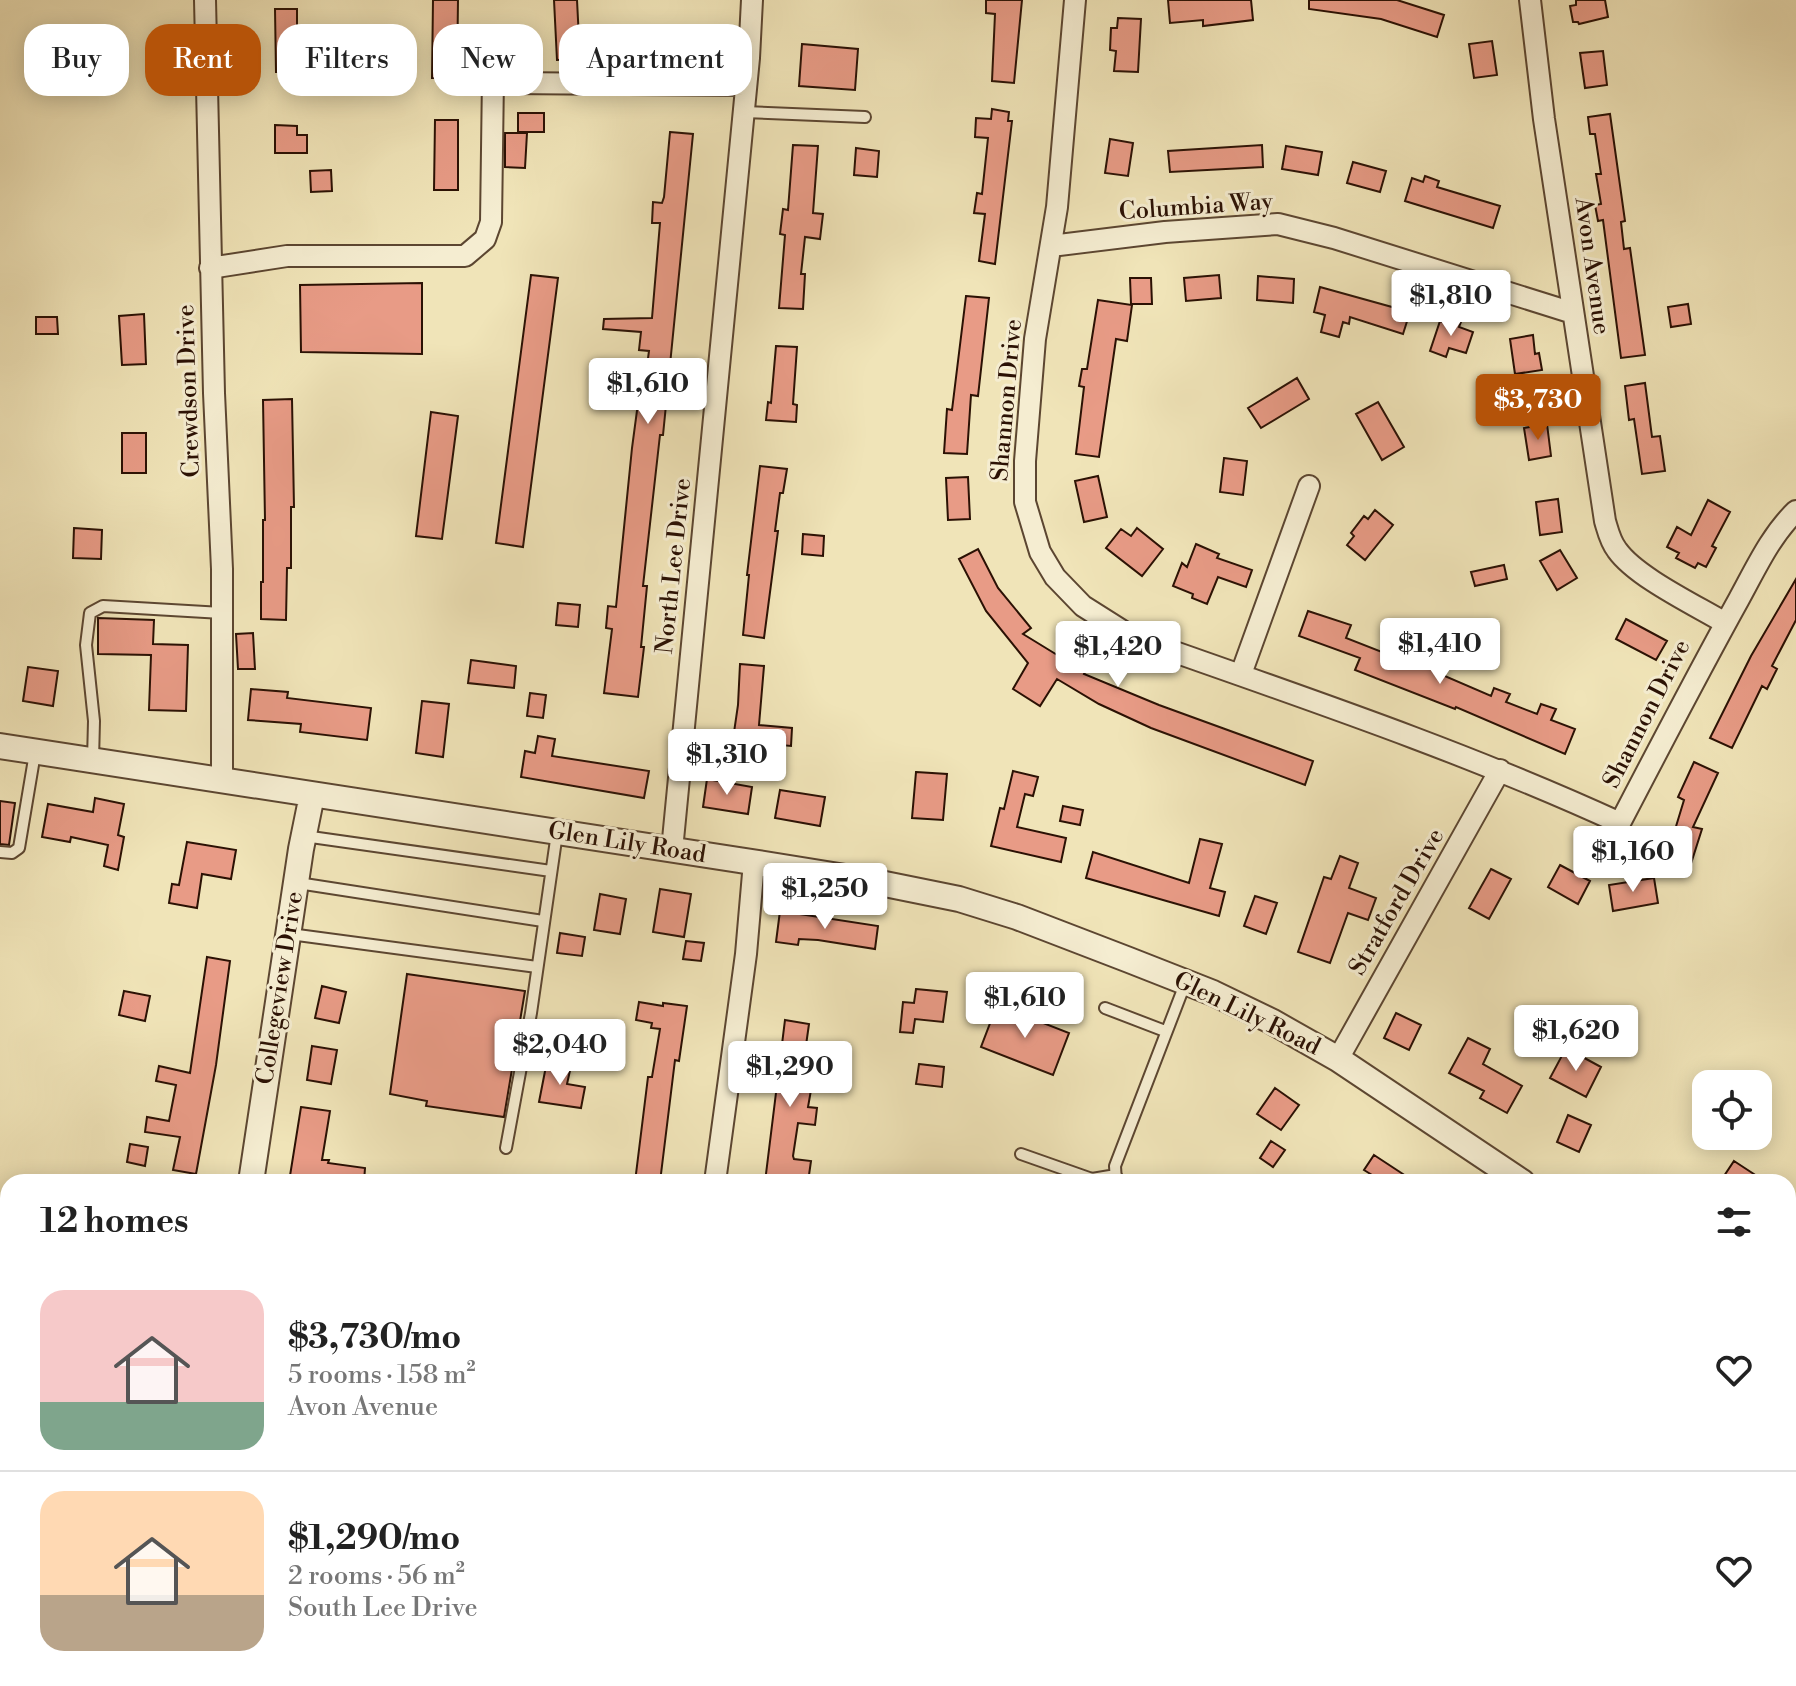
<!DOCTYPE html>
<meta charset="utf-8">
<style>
:root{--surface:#fff;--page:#f2f2f2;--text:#222;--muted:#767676;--line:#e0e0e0;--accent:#b45309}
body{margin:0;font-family:"Libre Bodoni",serif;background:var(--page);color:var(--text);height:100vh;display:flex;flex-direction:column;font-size:30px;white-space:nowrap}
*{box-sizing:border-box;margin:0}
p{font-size:26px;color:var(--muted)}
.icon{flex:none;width:44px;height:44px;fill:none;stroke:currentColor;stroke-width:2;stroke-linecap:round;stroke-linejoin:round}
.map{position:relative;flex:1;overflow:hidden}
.side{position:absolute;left:0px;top:1174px;width:1796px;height:512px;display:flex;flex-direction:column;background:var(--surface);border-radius:24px 24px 0 0;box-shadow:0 4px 20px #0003}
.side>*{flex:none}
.top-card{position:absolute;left:24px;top:24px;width:800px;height:72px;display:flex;gap:16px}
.fabs{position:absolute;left:1692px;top:1070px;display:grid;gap:16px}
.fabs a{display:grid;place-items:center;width:80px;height:80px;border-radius:16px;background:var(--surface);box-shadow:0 4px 20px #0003;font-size:40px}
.price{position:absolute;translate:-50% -68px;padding:0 18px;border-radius:8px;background:#fff;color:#222;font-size:26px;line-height:52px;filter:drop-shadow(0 2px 4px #0008)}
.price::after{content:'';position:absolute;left:50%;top:48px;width:24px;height:18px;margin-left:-12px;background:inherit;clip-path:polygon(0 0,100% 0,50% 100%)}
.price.selected{background:var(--accent);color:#fff}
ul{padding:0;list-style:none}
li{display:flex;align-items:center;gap:24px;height:200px;padding:0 40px}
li+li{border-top:2px solid var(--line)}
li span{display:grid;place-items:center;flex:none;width:224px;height:160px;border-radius:24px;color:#555}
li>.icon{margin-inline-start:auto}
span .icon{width:96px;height:96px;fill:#fffc;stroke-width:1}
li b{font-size:34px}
h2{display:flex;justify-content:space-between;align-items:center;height:96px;padding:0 40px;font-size:34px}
.pill{padding:0 28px;border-radius:24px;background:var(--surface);box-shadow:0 4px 20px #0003;font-size:28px;line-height:72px}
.pill.selected{background:var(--accent);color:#fff}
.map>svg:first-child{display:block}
.green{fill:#bec28b;stroke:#746a48;stroke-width:2}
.building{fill:#e89b86;stroke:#2b1104;stroke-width:2}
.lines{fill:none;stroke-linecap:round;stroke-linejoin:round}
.service-casing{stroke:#5c4631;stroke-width:14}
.minor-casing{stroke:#5c4631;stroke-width:24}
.tertiary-casing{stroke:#5c4631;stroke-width:28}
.service{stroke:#f5edd1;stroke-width:10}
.minor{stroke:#f5edd1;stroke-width:20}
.tertiary{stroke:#f5edd1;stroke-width:24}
.labels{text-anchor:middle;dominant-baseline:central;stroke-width:6;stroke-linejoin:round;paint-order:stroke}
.street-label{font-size:24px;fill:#2b1104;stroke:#f5edd1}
</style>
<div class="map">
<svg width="1796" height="1686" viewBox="0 0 1796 1686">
<rect width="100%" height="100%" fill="#f0e4b8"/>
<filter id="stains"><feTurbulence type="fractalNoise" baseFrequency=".0025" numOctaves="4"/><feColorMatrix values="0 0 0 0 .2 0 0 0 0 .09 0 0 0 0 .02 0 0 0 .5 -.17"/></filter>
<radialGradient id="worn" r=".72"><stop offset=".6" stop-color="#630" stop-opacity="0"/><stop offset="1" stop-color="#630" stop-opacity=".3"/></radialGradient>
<path class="green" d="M992 1678H1394L1401 1686H992Z"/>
<path class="building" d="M433 0H458L457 78H432Z
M554 0H577L580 59 557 60Z
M986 0H1022L1014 83 992 81 995 14 986 13Z
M1168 0H1251L1253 20 1203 26V20L1170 23Z
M1309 0H1397L1444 15 1437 37 1381 19 1309 9Z
M1576 0H1605L1608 17 1579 24 1578 22H1573L1570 6 1576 5Z
M275 9H297V49L303 48 304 72H276Z
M1118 18 1141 19 1138 72 1114 71 1116 51 1110 50 1111 28H1117Z
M1492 41 1497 75 1474 78 1469 44Z
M802 44 858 49 855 90 799 86Z
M1603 51 1607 85 1585 88 1580 53Z
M992 109 1009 112 1008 121H1012L995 264 979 261 985 214 974 213 977 193 982 194 988 138 975 137 976 118 991 119Z
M518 113H544V132H518Z
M1610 114 1625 221 1621 222 1624 249 1630 248 1645 355 1621 358 1603 220 1598 221 1595 205 1601 204 1596 174H1601L1595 134H1590L1588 117Z
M435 120H458V190H434Z
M275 125 297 126V135H307V153H275Z
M670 132 693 134 663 435H660L643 586H647L641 647H644L638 697 604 693 612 629 606 628 608 606 616 607 632 448 640 388H644L649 351 639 350 641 332 603 329 604 319 652 318 660 223H652L653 202 662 203 664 197Z
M505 133H527L525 168 505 167Z
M1110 139 1133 143 1128 176 1105 173Z
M793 145 818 146 813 213 823 214 820 239 805 237 801 274H805L803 309 779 308 785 235 780 234 783 209 788 210Z
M1262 145 1263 167 1170 172 1168 151Z
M1286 146 1322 152 1318 175 1282 169Z
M856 148 879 151 877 177 854 175Z
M1353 162 1386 171 1380 192 1347 183Z
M331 170 332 191 311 192 310 171Z
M1425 176 1439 181 1437 187 1500 206 1493 228 1405 201 1412 178 1423 182Z
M531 275 558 278 523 547 496 543Z
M1219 275 1221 298 1186 301 1184 278Z
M1258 276 1294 279 1293 303 1257 300Z
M1130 278H1151L1152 304H1131Z
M422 283V354L301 352 300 285Z
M1320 287 1410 312 1403 334 1350 317 1349 324 1343 322 1339 337 1321 332 1325 315 1314 312Z
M966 296 989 298 978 396 971 395 967 454 944 453 947 409 952 410Z
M1098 300 1132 305 1127 341 1116 339 1099 457 1076 454 1084 387 1079 386 1082 369H1087Z
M1688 304 1691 324 1671 327 1668 307Z
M144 314 146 364 122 365 119 316Z
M36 317H57L58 334H36Z
M1445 317 1461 322 1459 327 1473 332 1466 353 1449 348 1446 357 1430 351 1440 321 1443 322Z
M1533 335 1535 354 1539 353 1542 370 1515 374 1510 339Z
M776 346 797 347 793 404 797 405 796 422 766 420 768 402 771 403Z
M1297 378 1309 399 1261 428 1248 408Z
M1645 383 1652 437 1660 436 1665 471 1642 474 1634 419 1629 420 1625 386Z
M292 399 294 507H291V568H287L286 620 261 619V582H263V520H265L263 400Z
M1378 402 1404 447 1382 460 1356 414Z
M431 412 458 416 442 539 416 536Z
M1547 424 1551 456 1529 460 1524 428Z
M122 433H146V473H122Z
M1224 458 1247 461 1243 495 1220 492Z
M760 466 787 469 783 493H780L775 531H778L764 638 743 635 749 575H747Z
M1098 476 1107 517 1084 522 1075 481Z
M968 477 970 519 948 520 946 478Z
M1558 499 1562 532 1540 535 1536 502Z
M1708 500 1730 512 1712 546 1716 548 1706 567 1698 563 1695 568 1676 558 1679 553 1667 547 1677 527 1691 535Z
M1375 510 1393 525 1365 560 1347 545 1354 536 1351 533 1364 516 1368 519Z
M74 528 102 530 101 559 73 558Z
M1137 528 1163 549 1142 576 1106 548 1121 529 1131 536Z
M803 534 824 536 823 556 802 554Z
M1196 544 1219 554 1217 558 1252 570 1246 587 1218 577 1207 604 1192 598 1193 594 1173 586 1182 563 1187 567Z
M978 549 998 588 1031 628 1023 634 1085 672 1084 674 1159 705 1313 761 1305 785 1151 728 1099 704 1057 679 1040 706 1013 689 1028 663 986 611 959 559Z
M1560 550 1577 578 1557 590 1540 561Z
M1504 565 1507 579 1475 586 1471 572Z
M1796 579V620L1772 666 1777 669 1767 689 1762 686 1732 748 1710 738 1751 656Z
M558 603 580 605 578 627 556 625Z
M1308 611 1351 625 1346 638 1420 667 1422 661 1442 669 1440 674 1491 696 1494 688 1510 694 1506 702 1537 714 1541 704 1556 709 1551 720 1575 729 1565 754 1456 707 1455 709 1355 670 1360 658 1299 636Z
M98 618 154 620 153 644 188 645 186 711 149 710 151 655 98 654Z
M1626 619 1667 641 1656 660 1616 639Z
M253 633 255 669H238L236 634Z
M471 660 516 666 514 688 468 683Z
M740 664 764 666 759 725 792 728 791 746 760 743 759 749 732 746 738 705Z
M28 667 58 671 53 706 23 701Z
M251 689 288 692 287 698 371 708 367 740 300 732 301 724 248 720Z
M530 693 546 695 543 718 527 716Z
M422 701 449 704 443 757 416 753Z
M538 736 555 739 552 756 649 771 644 798 521 777 525 751 535 753Z
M1694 762 1718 773 1693 827 1702 829 1688 873 1664 866 1684 800 1678 797Z
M1013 771 1038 777 1033 796 1025 794 1017 827 1066 838 1061 862 991 846 1000 808 1004 809Z
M916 772 947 774 943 820 912 818Z
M707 779 752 787 748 814 703 807Z
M780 790 825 797 820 826 775 818Z
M95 798 124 804 118 835 124 837 118 870 104 866 108 845 71 837 70 842 42 837 48 804 93 812Z
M0 801 15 803 9 845 0 844Z
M1063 806 1083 810 1080 825 1060 821Z
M1200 839 1222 844 1210 888 1225 892 1219 916 1086 878 1093 852 1189 883Z
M187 842 236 850 231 879 202 874 197 908 169 903 172 884 179 885Z
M1340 856 1358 863 1349 888 1376 898 1368 920 1348 913 1330 963 1298 952 1324 877 1331 879Z
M1560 865 1590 881 1578 904 1548 887Z
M1491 869 1511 879 1489 919 1469 908Z
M1654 878 1658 903 1613 911 1609 885Z
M660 889 691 894 684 937 653 932Z
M600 894 626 899 620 934 594 930Z
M1255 896 1277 903 1266 934 1244 926Z
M780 911 878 926 875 949 818 940 799 939 798 945 776 942Z
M560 933 585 937 582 956 557 953Z
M686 941 704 943 701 961 683 959Z
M207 957 230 961 216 1065 196 1174 173 1170 180 1137 145 1132 147 1117 169 1121 176 1085 156 1081 159 1066 190 1073Z
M407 974 525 991 504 1117 426 1106 427 1101 390 1094Z
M322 986 346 992 339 1023 315 1018Z
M916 989 947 992 943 1022 915 1019 913 1033 900 1032 903 1002 914 1003Z
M124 991 150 996 145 1021 119 1015Z
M639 1002 663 1006V1003L687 1006 679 1061 675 1060 660 1182H635L648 1077H652L660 1029 651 1028 652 1023 636 1020Z
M997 1005 1069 1033 1053 1075 981 1047Z
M1396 1013 1421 1025 1409 1050 1384 1038Z
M785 1020 809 1024 800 1088 811 1090 808 1107 817 1108 815 1125 798 1123 793 1156 794 1159 811 1161 808 1182H765Z
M1468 1038 1490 1049 1483 1064 1522 1086 1507 1113 1480 1098 1484 1091 1449 1073Z
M312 1046 337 1050 331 1084 307 1080Z
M1566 1048 1601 1067 1586 1097 1550 1078Z
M547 1061 571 1066 567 1084 585 1087 581 1108 539 1102Z
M919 1064 944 1067 942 1087 916 1084Z
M1275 1088 1299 1105 1281 1130 1257 1114Z
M301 1107 330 1111 322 1160H329L328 1163 365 1168 364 1182 316 1179V1182H289Z
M1568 1115 1591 1125 1579 1152 1557 1142Z
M1271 1141 1285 1150 1273 1167 1260 1158Z
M130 1144 148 1147 145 1166 127 1162Z
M1374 1155 1415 1182H1367L1372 1175 1364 1170Z
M1734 1161 1766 1182H1720Z"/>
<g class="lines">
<g class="service-casing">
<path id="service" d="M744 112 865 117
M93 760 94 721 86 645 90 613 103 606 222 613
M304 836 551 871
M0 852 12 853 19 848 35 753
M298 883 543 921
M290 934 537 967
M1105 1008 1165 1031
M506 1148 531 1013 557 833
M1021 1154 1092 1179 1116 1175
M1116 1182 1115 1166 1185 984"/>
</g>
<g class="minor-casing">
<path id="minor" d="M205 0 214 393 222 569V780
M1075 0 1057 207 1035 339 1025 461V502L1040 552 1055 577 1083 606 1132 637C1296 695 1461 750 1620 823 1659 748 1698 673 1739 599 1756 568 1771 535 1796 511
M1530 0 1544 119 1605 521C1608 531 1610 541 1617 550 1636 577 1695 605 1725 623
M493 83 746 85
M1051 246 1165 232 1278 224 1334 238 1573 313
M210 268 287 256H465L485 239 491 222 493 77
M1241 674 1309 486
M672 850 749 58 752 0
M1338 1059 1500 770
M715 1182 746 954 754 862
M1413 1678 1418 1686
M648 1686 649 1678
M857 1686 858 1678
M1525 1686 1530 1678"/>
</g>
<g class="tertiary-casing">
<path id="tertiary" d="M0 746 739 860 870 881 959 899 1017 917 1129 960 1213 993 1271 1021 1338 1059 1522 1182
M251 1182 301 849 312 795
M1788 1356 1796 1362
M215 1678 216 1686"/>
</g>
<use href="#service" class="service"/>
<use href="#minor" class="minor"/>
<use href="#tertiary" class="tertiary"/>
</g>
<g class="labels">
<g class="street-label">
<text transform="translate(1196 207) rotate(-4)">Columbia Way</text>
<text transform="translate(1592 266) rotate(82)">Avon Avenue</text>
<text transform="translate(189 391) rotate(-92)">Crewdson Drive</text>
<text transform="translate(1007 400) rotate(-85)">Shannon Drive</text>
<text transform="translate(674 566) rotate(-84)">North Lee Drive</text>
<text transform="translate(1647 714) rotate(-63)">Shannon Drive</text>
<text transform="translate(627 843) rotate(9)">Glen Lily Road</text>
<text transform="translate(1397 902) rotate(-60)">Stratford Drive</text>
<text transform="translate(280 988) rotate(-81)">Collegeview Drive</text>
<text transform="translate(1247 1014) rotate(26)">Glen Lily Road</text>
</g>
</g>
<rect width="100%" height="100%" filter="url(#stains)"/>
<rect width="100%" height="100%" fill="url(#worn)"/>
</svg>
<div class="fabs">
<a><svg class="icon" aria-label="locate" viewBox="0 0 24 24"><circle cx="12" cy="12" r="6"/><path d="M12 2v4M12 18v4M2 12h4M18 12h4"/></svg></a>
</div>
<b class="price" style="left:1451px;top:338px">$1,810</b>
<b class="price" style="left:648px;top:426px">$1,610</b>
<b class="price selected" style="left:1538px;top:442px">$3,730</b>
<b class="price" style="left:1440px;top:686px">$1,410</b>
<b class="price" style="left:1118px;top:689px">$1,420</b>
<b class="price" style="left:727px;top:797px">$1,310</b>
<b class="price" style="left:1633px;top:894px">$1,160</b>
<b class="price" style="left:825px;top:931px">$1,250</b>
<b class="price" style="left:1025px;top:1040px">$1,610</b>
<b class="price" style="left:1576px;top:1073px">$1,620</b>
<b class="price" style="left:560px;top:1087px">$2,040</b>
<b class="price" style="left:790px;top:1109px">$1,290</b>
<div class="top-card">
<a class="pill">Buy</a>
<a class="pill selected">Rent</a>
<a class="pill">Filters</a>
<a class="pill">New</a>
<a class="pill">Apartment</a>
</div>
<section class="side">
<h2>12 homes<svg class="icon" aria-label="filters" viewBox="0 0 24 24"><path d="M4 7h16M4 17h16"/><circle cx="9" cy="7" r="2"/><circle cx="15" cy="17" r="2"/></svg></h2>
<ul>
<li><span style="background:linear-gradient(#f6c9c9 70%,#7fa58c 0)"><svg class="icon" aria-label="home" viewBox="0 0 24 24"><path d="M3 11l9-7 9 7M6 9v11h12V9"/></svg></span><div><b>$3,730/mo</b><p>5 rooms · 158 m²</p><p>Avon Avenue</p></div><svg class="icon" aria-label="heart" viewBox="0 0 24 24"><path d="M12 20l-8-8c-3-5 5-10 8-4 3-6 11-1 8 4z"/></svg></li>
<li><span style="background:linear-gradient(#ffd9b3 65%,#b9a48a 0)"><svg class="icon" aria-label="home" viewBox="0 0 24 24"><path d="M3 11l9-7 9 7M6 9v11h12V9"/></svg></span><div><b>$1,290/mo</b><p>2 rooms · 56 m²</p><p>South Lee Drive</p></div><svg class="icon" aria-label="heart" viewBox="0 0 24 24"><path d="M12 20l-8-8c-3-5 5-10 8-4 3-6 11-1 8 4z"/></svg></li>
</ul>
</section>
</div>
